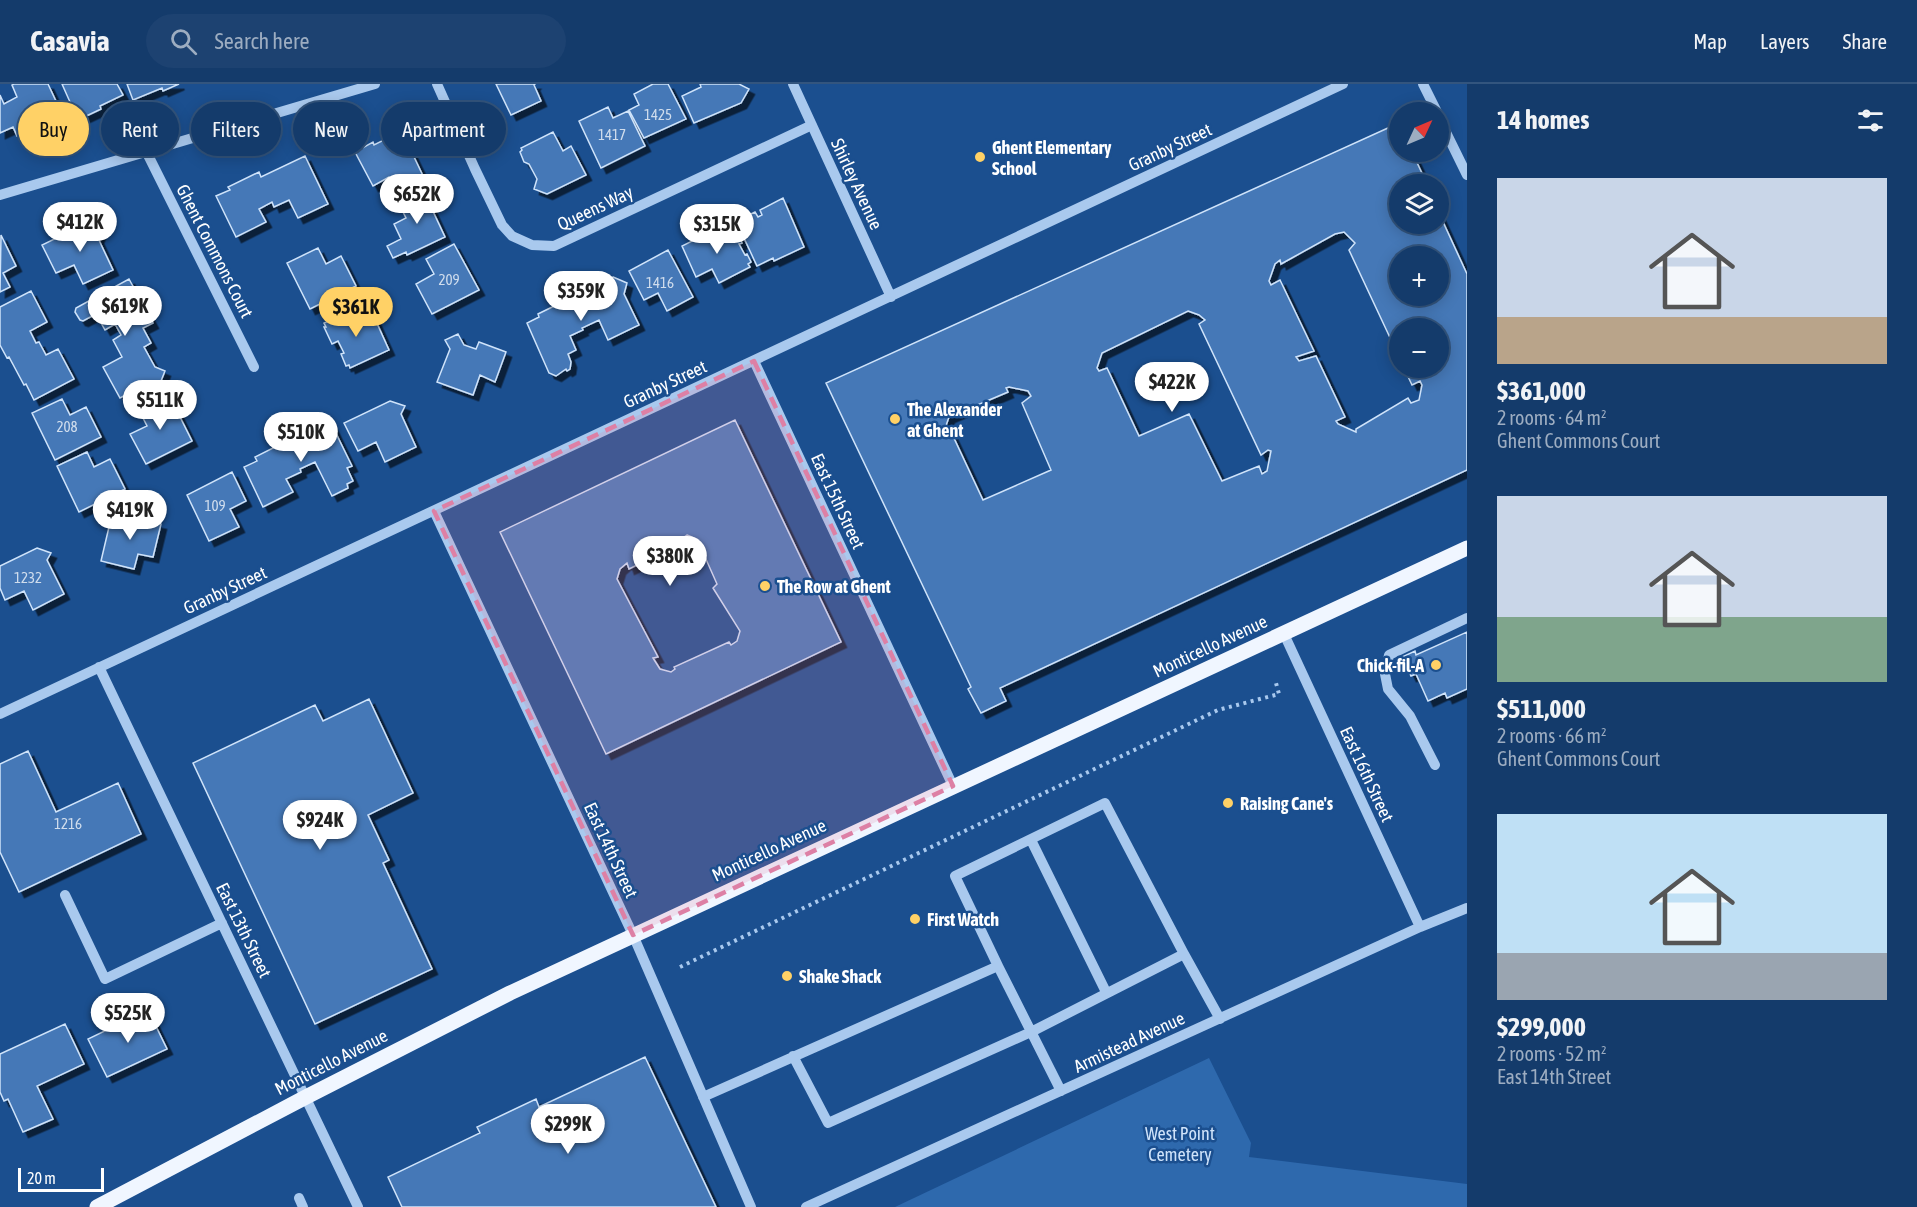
<!DOCTYPE html>
<meta charset="utf-8">
<style>
:root{--surface:#143b6b;--page:#1d4271;--text:#f1f3f6;--muted:#9dadc1;--line:#33557e;--accent:#ffd166}
body{margin:0;font-family:"Asap Condensed",sans-serif;background:var(--page);color:var(--text);height:100vh;display:flex;flex-direction:column;font-size:22px;white-space:nowrap}
*{box-sizing:border-box;margin:0}
p{font-size:20px;color:var(--muted)}
.icon{flex:none;width:33px;height:33px;fill:none;stroke:currentColor;stroke-width:2;stroke-linecap:round;stroke-linejoin:round}
.map{position:relative;flex:1;overflow:hidden}
.drawer{display:flex;flex-direction:column;background:var(--surface);width:450px}
.drawer>*{flex:none}
.banner{position:absolute;left:18px;top:18px;width:570px;height:54px;display:flex;gap:12px}
.needle{width:39px;rotate:46deg}
.buttons{position:absolute;left:1389px;top:18px;display:grid;gap:12px}
.buttons a{display:grid;place-items:center;width:60px;height:60px;border-radius:50%;background:var(--surface);box-shadow:0 3px 15px #0003,0 0 0 2px var(--line);font-size:30px}
.scale{position:absolute;left:18px;bottom:15px;width:86px;box-sizing:border-box;padding-left:6px;border:3px solid #fff;border-top:0;font-size:16px;line-height:21px;white-space:nowrap;color:#fff;-webkit-text-stroke:4px #1b4f8f;paint-order:stroke}
.price{position:absolute;translate:-50% -51px;padding:0 14px;border-radius:21px;background:#fff;color:#222;font-size:20px;line-height:39px;filter:drop-shadow(0 2px 3px #0008)}
.price::after{content:'';position:absolute;left:50%;top:36px;width:18px;height:14px;margin-left:-9px;background:inherit;clip-path:polygon(0 0,100% 0,50% 100%)}
.price.selected{background:var(--accent);color:#111}
ul{padding:0;list-style:none}
li{display:grid;align-content:center;gap:12px;height:318px;padding:0 30px}
li span{display:grid;place-items:center;height:186px;border-radius:0px;color:#555}
li>.icon{margin-inline-start:auto}
span .icon{width:108px;height:108px;fill:#fffc;stroke-width:1}
li b{font-size:26px}
h2{display:flex;justify-content:space-between;align-items:center;height:72px;padding:0 30px;font-size:26px}
.pill{padding:0 21px;border-radius:27px;background:var(--surface);box-shadow:0 3px 15px #0003,0 0 0 2px var(--line);font-size:21px;line-height:54px}
.pill.selected{background:var(--accent);color:#111}
header{display:flex;align-items:center;gap:36px;box-sizing:border-box;height:84px;padding:0 30px;background:var(--surface);border-bottom:2px solid var(--line)}
header strong{font-size:28px}
nav{display:flex;gap:33px;margin-inline-start:auto;font-size:21px}
.search{width:420px;height:54px;background:var(--page);display:flex;align-items:center;gap:15px;box-sizing:border-box;padding:0 21px;border-radius:33px;color:var(--muted);font-size:22px}
main{display:flex;flex:1;min-height:0}
.map>svg:first-child{display:block}
.green{fill:#2e69ad}
.building{fill:#4478b7;stroke:#cfe3fa;stroke-width:1.5;fill-rule:evenodd;filter:url(#shadow)}
.lines{fill:none;stroke-linecap:round;stroke-linejoin:round}
.path{stroke:#a9c9ee;stroke-width:4;stroke-dasharray:3 4.5;stroke-linecap:butt}
.minor{stroke:#a9c9ee;stroke-width:10}
.major{stroke:#f0f6ff;stroke-width:15}
.marked{fill:#dd80a5;fill-opacity:0.2;stroke:#dd80a5;stroke-width:4.5;stroke-dasharray:12 8;stroke-linejoin:round}
.poi-dot{fill:#ffd166;stroke:#1b4f8f;stroke-width:2}
.labels{text-anchor:middle;dominant-baseline:central;stroke-width:5;stroke-linejoin:round;paint-order:stroke}
.number-label{font-size:15px;fill:#d0dded}
.poi-label{font-size:18px;font-weight:bold;fill:#fff;stroke:#1b4f8f;text-anchor:start}
.street-label{font-size:18px;fill:#fff;stroke:#1b4f8f}
.park-label{font-size:18px;fill:#cfe3fa;stroke:#1b4f8f}
</style>
<header>
<strong>Casavia</strong>
<div class="search"><svg class="icon" aria-label="search" viewBox="0 0 24 24"><circle cx="10" cy="10" r="6"/><path d="M15 15l6 6"/></svg>Search here</div>
<nav><a>Map</a><a>Layers</a><a>Share</a></nav>
</header>
<main>
<div class="map">
<svg width="1467" height="1123" viewBox="0 0 1467 1123">
<defs>
<filter id="shadow"><feDropShadow dx="5.5" dy="5.5" stdDeviation="0" flood-color="#0009"/></filter>
</defs>
<rect width="100%" height="100%" fill="#1b4f8f"/>
<path class="green" d="M1209 974 1251 1059 1249 1073 1467 1100V1123H895Z"/>
<path class="building" d="M14 0H48L61 28 42 37 43 40 17 52 13 43 0 49V11L4 20 17 13 12 1Z
M62 0H117L123 11 100 22 101 25 78 36Z
M127 0H179L163 7 162 4 133 16Z
M496 0H535L534 1 541 17 511 31Z
M653 0H668L686 35 644 54 629 26 639 21 634 10Z
M700 0H739L749 5 741 19 694 39 682 12 701 3Z
M608 23 613 34 628 27 645 62 601 84 579 37Z
M1399 39 1400 68H1412L1427 100H1400V140H1438V127L1467 190V386L1000 604 1006 617 981 629 968 605 971 603 826 299ZM1344 148 1355 159 1349 166 1400 275V244H1438V284H1404L1412 301 1420 297 1422 301 1419 316 1411 319 1408 314 1356 345V348L1338 340 1336 337 1345 333 1316 272 1299 277 1296 273 1314 267 1280 196 1271 201 1269 197 1275 180 1280 176 1281 180 1335 150ZM1400 172H1438V212H1400ZM1188 227 1199 231 1205 236 1199 240 1261 371 1268 366 1271 367 1267 387 1262 390 1259 382 1222 397 1189 330 1139 352 1107 284 1099 287 1097 284 1102 269ZM1009 303 1028 307 1031 312 1022 319 1051 386 983 416 952 350 942 353 949 333 1008 308 1006 304Z
M391 45 405 50 404 52 426 98 398 110 389 93 373 102 355 68 373 58 374 61 388 54Z
M553 48 563 67 571 62 586 91 547 110 534 105 537 95 529 80 524 78 520 68 522 66 521 64Z
M305 72 328 120 298 134 289 116 274 123 272 118 259 125 266 138 236 153 216 112 230 106 228 103 259 88 261 93Z
M429 103 436 119 430 121 445 153 407 171 406 168 393 174 387 162 401 155 394 140 406 134 398 118Z
M783 114 804 163 774 177 773 174 757 182 736 137 755 128 758 133 762 131 760 126Z
M89 138 102 144 98 154 113 186 83 200 74 181 56 189 42 161Z
M731 143 736 152 738 151 742 159 739 160 745 171 747 170 751 178 748 180 750 183 719 199 712 185 696 193 682 162 706 150 709 156 716 152 714 150Z
M1 151 16 182 3 189 10 203 0 208Z
M454 160 479 206 432 230 416 200 434 190 426 175Z
M318 164 326 180 341 172 356 202 310 225 287 179Z
M668 166 693 213 667 227 658 209 644 216 629 187Z
M613 193 627 199 624 210 639 241 608 256 599 236 582 244 583 246 570 252 576 266 568 270 571 278 570 285 567 287 566 285 556 292 549 289 527 239 539 233 538 230Z
M129 195 153 239 143 244 151 259 144 263 155 283 165 287 159 302 150 298 120 314 103 283 122 273 113 256 121 251 115 240 105 246 96 230 83 237 80 236 75 228 76 224Z
M31 207 47 238 30 247 36 259 39 258 46 271 58 265 74 295 34 316 26 300 24 301 9 273 7 274 0 261V223Z
M354 226 361 241 375 235 389 266 350 284 349 281 346 282 341 270 344 269 338 257 332 260 324 243H326L324 239Z
M458 250 464 261 476 265 479 258 506 268 495 298 480 291 473 311 437 298 450 265 445 256Z
M169 311 192 357 146 380 130 350 147 342 139 326Z
M62 315 70 331 86 323 101 353 55 376 32 329Z
M390 317 405 322 401 330 416 363 385 378 376 358 358 367 344 339Z
M329 335 352 382 347 384 353 397 347 400 348 404 332 412 315 378 300 385 301 388 286 395 293 408 263 423 244 383 257 377 255 373 285 358 283 356Z
M735 336 841 558 606 670 500 448ZM687 451 697 455 717 500 713 504 740 547 737 557 731 561 729 558 674 583 675 585 671 588 660 585 653 574 658 573 617 495 620 485 627 479 629 485 682 459 683 454Z
M87 368 94 383 110 375 125 405 79 428 57 382Z
M232 388 246 417 230 425 239 443 209 457 187 411Z
M117 431 161 440 153 473 138 470 134 485 101 477 109 443 114 444Z
M37 464 51 469 47 476 64 510 33 526 24 507 5 516 0 504V482Z
M1467 548V605L1447 614 1445 609 1428 617 1416 590 1411 592 1402 573 1415 567 1416 571Z
M369 615 413 709 368 731 389 776 383 779 432 885 315 940 193 679 315 621 323 637Z
M28 667 56 728 118 699 141 750 19 808 0 768V680Z
M148 926 167 965 107 993 88 955Z
M65 940 84 980 37 1002 53 1035 23 1048 8 1015 4 1017 0 1008V970Z
M645 973 716 1123H402L388 1093 480 1049 477 1043 536 1015 539 1023Z"/>
<g class="lines">
<path class="path" d="M680 883 1218 626 1279 610 1276 599"/>
<path class="minor" d="M437 0 475 85 502 141 512 152 532 161 554 162 812 41
M793 0 891 213
M1423 0 1437 28
M1438 32 1467 91
M146 67 254 283
M0 111 375 0
M754 277 953 702
M434 427 633 851 751 1123
M1284 550 1420 843
M99 583 358 1123
M0 630 1343 0
M1435 681 1410 632 1388 605 1385 590 1389 571 1467 534
M1031 756 1106 908
M65 811 105 895 222 839
M998 882 955 792 1105 719 1184 870
M793 972 828 1039 1031 948 1184 870 1220 935
M703 1013 998 882 1061 1007
M299 1114 303 1123
M806 1123 1420 843 1467 824"/>
<path class="major" d="M97 1123 306 1013 510 909 1467 464"/>
</g>
<path class="marked" d="M754 277 953 702 633 851 434 427Z"/>
<g class="poi-dot">
<circle cx="980" cy="73" r="6"/>
<circle cx="895" cy="335" r="6"/>
<circle cx="765" cy="502" r="6"/>
<circle cx="1436" cy="581" r="6"/>
<circle cx="1228" cy="719" r="6"/>
<circle cx="915" cy="835" r="6"/>
<circle cx="787" cy="892" r="6"/>
</g>
<g class="labels">
<g class="number-label">
<text x="658" y="30">1425</text>
<text x="612" y="50">1417</text>
<text x="449" y="195">209</text>
<text x="660" y="198">1416</text>
<text x="67" y="342">208</text>
<text x="215" y="421">109</text>
<text x="28" y="493">1232</text>
<text x="68" y="739">1216</text>
</g>
<g class="poi-label">
<text x="992" y="63">Ghent Elementary<tspan x="992" dy="21">School</tspan></text>
<text x="907" y="325">The Alexander<tspan x="907" dy="21">at Ghent</tspan></text>
<text x="777" y="502">The Row at Ghent</text>
<text x="1424" y="581" text-anchor="end">Chick-fil-A</text>
<text x="1240" y="719">Raising Cane's</text>
<text x="927" y="835">First Watch</text>
<text x="799" y="892">Shake Shack</text>
</g>
<g class="street-label">
<text transform="translate(1170 63) rotate(-25)">Granby Street</text>
<text transform="translate(857 100) rotate(65)">Shirley Avenue</text>
<text transform="translate(595 124) rotate(-25)">Queens Way</text>
<text transform="translate(215 167) rotate(63)">Ghent Commons Court</text>
<text transform="translate(665 300) rotate(-25)">Granby Street</text>
<text transform="translate(838 417) rotate(65)">East 15th Street</text>
<text transform="translate(225 506) rotate(-25)">Granby Street</text>
<text transform="translate(1210 562) rotate(-25)">Monticello Avenue</text>
<text transform="translate(1367 690) rotate(65)">East 16th Street</text>
<text transform="translate(611 766) rotate(65)">East 14th Street</text>
<text transform="translate(769 766) rotate(-25)">Monticello Avenue</text>
<text transform="translate(244 846) rotate(64)">East 13th Street</text>
<text transform="translate(1129 958) rotate(-25)">Armistead Avenue</text>
<text transform="translate(331 978) rotate(-27)">Monticello Avenue</text>
</g>
<g class="park-label">
<text x="1180" y="1049">West Point<tspan x="1180" dy="21">Cemetery</tspan></text>
</g>
</g>
</svg>
<div class="buttons">
<a><svg class="needle" viewBox="-14 -14 28 28"><path d="M0-13l5 13h-10z" fill="#e53935"/><path d="M0 13l5-13h-10z" fill="#9dadc1"/></svg></a>
<a><svg class="icon" aria-label="layers" viewBox="0 0 24 24"><path d="M12 4l9 5-9 5-9-5zM3 14l9 5 9-5"/></svg></a>
<a>+</a>
<a>−</a>
</div>
<div class="scale">20 m</div>
<b class="price" style="left:417px;top:141px">$652K</b>
<b class="price" style="left:80px;top:169px">$412K</b>
<b class="price" style="left:717px;top:171px">$315K</b>
<b class="price" style="left:581px;top:238px">$359K</b>
<b class="price" style="left:125px;top:253px">$619K</b>
<b class="price selected" style="left:356px;top:254px">$361K</b>
<b class="price" style="left:1172px;top:329px">$422K</b>
<b class="price" style="left:160px;top:347px">$511K</b>
<b class="price" style="left:301px;top:379px">$510K</b>
<b class="price" style="left:130px;top:457px">$419K</b>
<b class="price" style="left:670px;top:503px">$380K</b>
<b class="price" style="left:320px;top:767px">$924K</b>
<b class="price" style="left:128px;top:960px">$525K</b>
<b class="price" style="left:568px;top:1071px">$299K</b>
<div class="banner">
<a class="pill selected">Buy</a>
<a class="pill">Rent</a>
<a class="pill">Filters</a>
<a class="pill">New</a>
<a class="pill">Apartment</a>
</div>
</div>
<section class="drawer">
<h2>14 homes<svg class="icon" aria-label="filters" viewBox="0 0 24 24"><path d="M4 7h16M4 17h16"/><circle cx="9" cy="7" r="2"/><circle cx="15" cy="17" r="2"/></svg></h2>
<ul>
<li><span style="background:linear-gradient(#c9d6e8 75%,#b9a48a 0)"><svg class="icon" aria-label="home" viewBox="0 0 24 24"><path d="M3 11l9-7 9 7M6 9v11h12V9"/></svg></span><div><b>$361,000</b><p>2 rooms · 64 m²</p><p>Ghent Commons Court</p></div></li>
<li><span style="background:linear-gradient(#c9d6e8 65%,#7fa58c 0)"><svg class="icon" aria-label="home" viewBox="0 0 24 24"><path d="M3 11l9-7 9 7M6 9v11h12V9"/></svg></span><div><b>$511,000</b><p>2 rooms · 66 m²</p><p>Ghent Commons Court</p></div></li>
<li><span style="background:linear-gradient(#bfe0f5 75%,#9aa5b1 0)"><svg class="icon" aria-label="home" viewBox="0 0 24 24"><path d="M3 11l9-7 9 7M6 9v11h12V9"/></svg></span><div><b>$299,000</b><p>2 rooms · 52 m²</p><p>East 14th Street</p></div></li>
</ul>
</section>
</main>
